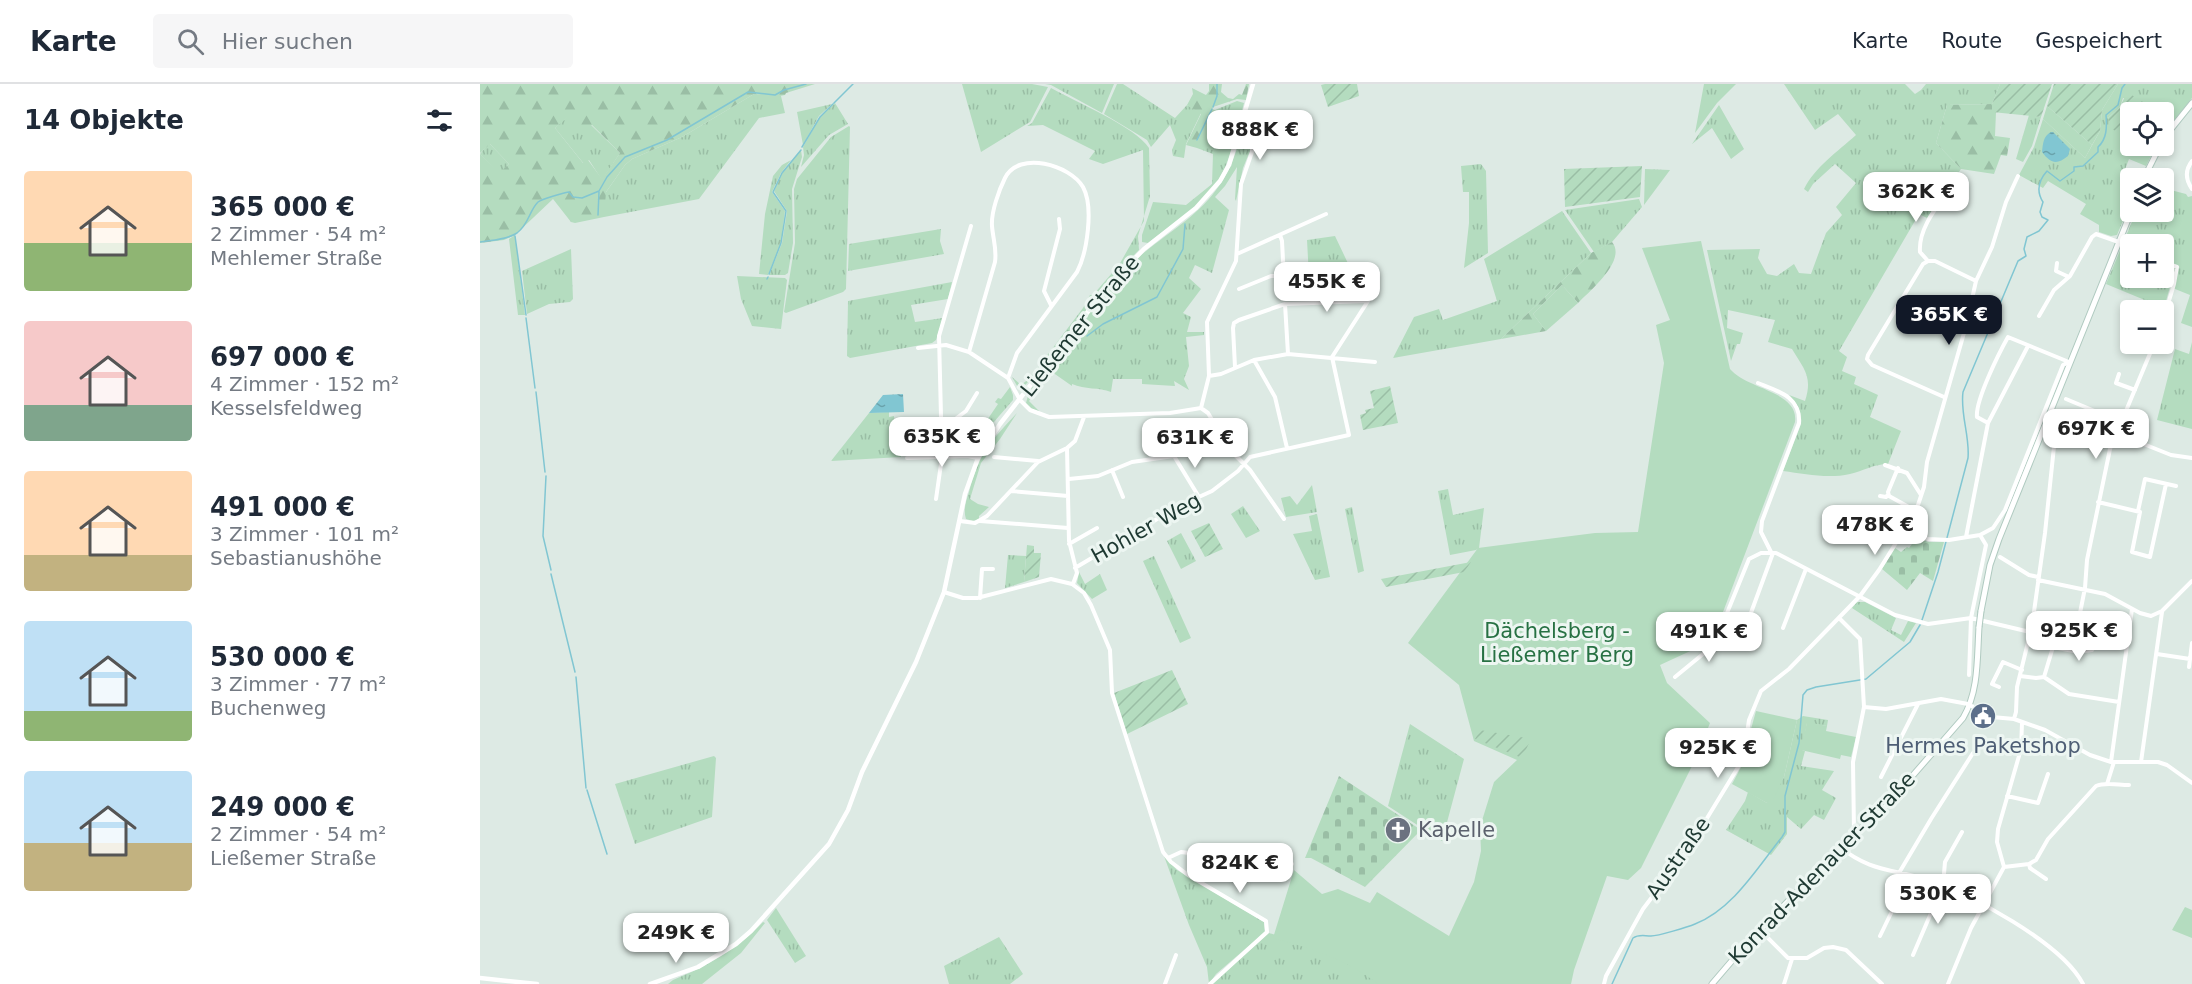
<!DOCTYPE html>
<html lang="de">
<meta charset="utf-8">
<style>
:root{--surface:#fff;--page:#f6f6f7;--text:#1f2937;--muted:#747a83;--line:#e0e1e3;--accent:#111827}
body{margin:0;font-family:"DejaVu Sans",sans-serif;background:var(--page);color:var(--text);height:100vh;display:flex;flex-direction:column;font-size:22px;white-space:nowrap}
*{box-sizing:border-box;margin:0}
p{font-size:20px;color:var(--muted)}
.icon{flex:none;width:33px;height:33px;fill:none;stroke:currentColor;stroke-width:2;stroke-linecap:round;stroke-linejoin:round}
.map{position:relative;flex:1;overflow:hidden}
.details{display:flex;flex-direction:column;background:var(--surface);width:480px}
.details>*{flex:none}
.fabs{position:absolute;left:1640px;top:18px;display:grid;gap:12px}
.fabs a{display:grid;place-items:center;width:54px;height:54px;border-radius:6px;background:var(--surface);box-shadow:0 3px 9px #0003;font-size:30px}
.price{position:absolute;translate:-50% -51px;padding:0 14px;border-radius:12px;background:#fff;color:#222;font-size:20px;line-height:39px;filter:drop-shadow(0 2px 3px #0008)}
.price::after{content:'';position:absolute;left:50%;top:36px;width:18px;height:14px;margin-left:-9px;background:inherit;clip-path:polygon(0 0,100% 0,50% 100%)}
.price.on{background:var(--accent);color:#fff}
ul{padding:0;list-style:none}
li{display:flex;align-items:center;gap:18px;height:150px;padding:0 24px}
li span{display:grid;place-items:center;flex:none;width:168px;height:120px;border-radius:6px;color:#555}
li>.icon{margin-inline-start:auto}
span .icon{width:72px;height:72px;fill:#fffc;stroke-width:1}
li b{font-size:26px}
h2{display:flex;justify-content:space-between;align-items:center;height:72px;padding:0 24px;font-size:26px}
header{display:flex;align-items:center;gap:36px;box-sizing:border-box;height:84px;padding:0 30px;background:var(--surface);border-bottom:2px solid var(--line)}
header strong{font-size:28px}
nav{display:flex;gap:33px;margin-inline-start:auto;font-size:21px}
.search{width:420px;height:54px;background:var(--page);display:flex;align-items:center;gap:15px;box-sizing:border-box;padding:0 21px;border-radius:6px;color:var(--muted);font-size:22px}
main{display:flex;flex:1;min-height:0}
.map>svg:first-child{display:block}
.grass{fill:url(#grass-tufts);fill-rule:evenodd}
.forest{fill:url(#forest-firs);fill-rule:evenodd}
.cemetery{fill:url(#cemetery-stones)}
.park{fill:#b4dcbf}
.garden{fill:url(#garden-furrows)}
.water{fill:url(#water-ripples)}
.lines{fill:none;stroke-linecap:round;stroke-linejoin:round}
.stream{stroke:#81c6d2;stroke-width:1.5}
.secondary-casing{stroke:#b0cac0;stroke-width:7}
.minor{stroke:#fff;stroke-width:4}
.tertiary{stroke:#fff;stroke-width:4.5}
.secondary{stroke:#fff;stroke-width:5}
.secondary-bridge-casing{stroke:#b0cac0;stroke-width:7;stroke-linecap:butt}
.secondary-bridge{stroke:#fff;stroke-width:5}
.labels{text-anchor:middle;dominant-baseline:central;stroke-width:6;stroke-linejoin:round;paint-order:stroke}
.street-label{font-size:21px;fill:#1e3932;stroke:#edf6f2}
.park-label{font-size:21px;fill:#277143;stroke:#edf6f2}
.service-label{font-size:21px;fill:#4e5e75;stroke:#edf6f2}
.worship-label{font-size:21px;fill:#5b616d;stroke:#edf6f2;text-anchor:start}
</style>
<header>
<strong>Karte</strong>
<div class="search"><svg class="icon" aria-label="search" viewBox="0 0 24 24"><circle cx="10" cy="10" r="6"/><path d="M15 15l6 6"/></svg>Hier suchen</div>
<nav><a>Karte</a><a>Route</a><a>Gespeichert</a></nav>
</header>
<main>
<section class="details">
<h2>14 Objekte<svg class="icon" aria-label="filters" viewBox="0 0 24 24"><path d="M4 7h16M4 17h16"/><circle cx="9" cy="7" r="2"/><circle cx="15" cy="17" r="2"/></svg></h2>
<ul>
<li><span style="background:linear-gradient(#ffd9b3 60%,#8fb573 0)"><svg class="icon" aria-label="home" viewBox="0 0 24 24"><path d="M3 11l9-7 9 7M6 9v11h12V9"/></svg></span><div><b>365 000 €</b><p>2 Zimmer · 54 m²</p><p>Mehlemer Straße</p></div></li>
<li><span style="background:linear-gradient(#f6c9c9 70%,#7fa58c 0)"><svg class="icon" aria-label="home" viewBox="0 0 24 24"><path d="M3 11l9-7 9 7M6 9v11h12V9"/></svg></span><div><b>697 000 €</b><p>4 Zimmer · 152 m²</p><p>Kesselsfeldweg</p></div></li>
<li><span style="background:linear-gradient(#ffd9b3 70%,#c2b280 0)"><svg class="icon" aria-label="home" viewBox="0 0 24 24"><path d="M3 11l9-7 9 7M6 9v11h12V9"/></svg></span><div><b>491 000 €</b><p>3 Zimmer · 101 m²</p><p>Sebastianushöhe</p></div></li>
<li><span style="background:linear-gradient(#bfe0f5 75%,#8fb573 0)"><svg class="icon" aria-label="home" viewBox="0 0 24 24"><path d="M3 11l9-7 9 7M6 9v11h12V9"/></svg></span><div><b>530 000 €</b><p>3 Zimmer · 77 m²</p><p>Buchenweg</p></div></li>
<li><span style="background:linear-gradient(#bfe0f5 60%,#c2b280 0)"><svg class="icon" aria-label="home" viewBox="0 0 24 24"><path d="M3 11l9-7 9 7M6 9v11h12V9"/></svg></span><div><b>249 000 €</b><p>2 Zimmer · 54 m²</p><p>Ließemer Straße</p></div></li>
</ul>
</section>
<div class="map">
<svg width="1712" height="900" viewBox="0 0 1712 900">
<defs>
<pattern id="grass-tufts" width="24" height="20" patternUnits="userSpaceOnUse" patternTransform="scale(1.5)"><rect width="24" height="20" fill="#b4dcbf"/><path d="M3 7l-1-3M5 7V3M7 7l1-3M15 17l-1-3M17 17v-4M19 17l1-3" fill="none" stroke="#9abea5"/></pattern>
<pattern id="forest-firs" width="22" height="20" patternUnits="userSpaceOnUse" patternTransform="scale(1.5)"><rect width="22" height="20" fill="#b4dcbf"/><path d="M5 1l3.5 6h-7zM16 11l3.5 6h-7z" fill="#9abea5"/></pattern>
<pattern id="cemetery-stones" width="16" height="16" patternUnits="userSpaceOnUse" patternTransform="scale(1.5)"><rect width="16" height="16" fill="#b4dcbf"/><path d="M2 7V4a2 2 0 0 1 4 0v3zM10 15v-3a2 2 0 0 1 4 0v3z" fill="#9abea5"/></pattern>
<pattern id="garden-furrows" width="10" height="10" patternUnits="userSpaceOnUse" patternTransform="scale(1.5)"><rect width="10" height="10" fill="#b4dcbf"/><path d="M-1 1l2-2M0 10L10 0M9 11l2-2" fill="none" stroke="#9abea5"/></pattern>
<pattern id="water-ripples" width="26" height="14" patternUnits="userSpaceOnUse" patternTransform="scale(1.5)"><rect width="26" height="14" fill="#81c6d2"/><path d="M2 4q2-2 4 0t4 0M15 11q2-2 4 0t4 0" fill="none" stroke="#69a2ab"/></pattern>
</defs>
<rect width="100%" height="100%" fill="#ddeae4"/>
<path class="grass" d="M482 0H552L568 3 550 38 501 68Z
M565 0H634L622 29 571 1Z
M637 0H643L695 34 707 21 721 29 706 60 704 74 693 72 692 66 696 56 690 41 671 63 667 56 624 30Z
M1224 0H1256L1237 19 1215 49Z
M1304 0H1425L1435 10 1441 6 1446 0H1520L1512 20 1467 21 1456 59 1481 85 1471 100 1467 97 1459 108 1463 111 1447 134 1439 130 1359 267 1367 273 1362 287 1376 293 1374 300 1398 311 1390 333 1421 347 1408 380C1394 380 1383 387 1370 390 1348 395 1325 390 1303 387L1321 340C1322 327 1317 319 1309 311L1325 317C1333 293 1324 285 1312 265L1288 258 1295 236 1248 226 1247 244 1263 249 1260 260H1257L1251 277 1227 166 1280 165 1278 174 1287 190 1297 192 1314 180 1319 189 1331 190 1346 149 1362 131 1356 123 1376 99 1355 80 1333 100 1328 108 1324 105C1335 83 1357 68 1376 51L1358 30 1335 46Z
M1638 0H1712V14L1683 50V28H1667L1671 23 1643 14 1640 23 1628 34 1648 56 1650 54V62H1676L1666 82 1649 75 1644 88 1659 94H1650V120L1637 151 1631 152 1619 148V141L1600 130 1606 120 1568 97 1563 104 1539 91 1554 63 1563 35 1605 74 1620 47 1622 26Z
M571 4C594 17 656 43 669 64L670 112 658 152 659 166 641 184 576 266 540 307 532 293 541 301 550 294 603 224 610 211H613L639 181 664 137 663 66 623 80 609 75 615 67 563 41 547 42 552 39Z
M274 10 301 12 305 29 279 34 219 115 124 133V111L145 81 152 75 202 53Z
M757 17 764 19C758 41 753 68 742 90 727 119 693 139 668 159L662 158V151L673 118 706 121 732 100 733 70 717 64V57L732 25 735 26Z
M355 19 368 40 349 51 321 83 324 71 323 63 340 33Z
M352 20 339 32 323 61 317 28Z
M1239 21 1264 65 1251 75 1232 44 1212 60Z
M89 31 111 41 140 69 122 96 109 76 104 80 75 44Z
M1549 31 1561 33 1552 62 1543 78 1536 75Z
M369 42 370 43 366 205 363 208 306 229 304 228 315 159 314 105 317 95 351 53Z
M763 54 770 60V67L763 84 756 117 755 115 757 83 745 102 735 113 749 126 732 189 715 181 709 194 721 205 703 229 711 233 707 248H724V251L706 253 709 282 704 295 709 306 694 297 695 302 662 300V295H633L631 308C619 303 605 306 592 300V302L572 288 549 317 560 328 552 325 546 319 549 308C580 267 611 223 646 185 674 156 713 138 736 106 748 91 754 74 760 56Z
M9 59 29 80 19 90 0 70Z
M321 66 322 73 312 105 313 159 308 189 305 191H289L302 159 307 127 294 107 302 89Z
M311 76 301 89 292 108 305 127 301 159 288 191 279 190 285 130 293 92 302 81Z
M1001 80 1006 87 1008 169 984 184 989 139V108H983L981 82Z
M1165 85 1190 86 1164 121Z
M1683 104 1706 110 1708 113 1712 112V243L1701 239 1710 211 1690 203 1684 224 1626 200 1656 128H1683ZM1650 160H1683V194H1650Z
M1159 115 1162 123 1132 158 1114 168 1085 126Z
M1082 127 1111 169 1021 255 913 274 934 233 959 225 963 236 1017 217 1004 175Z
M461 145 460 157 464 170 368 187 369 160Z
M35 151 45 231H38L29 155Z
M855 152 874 192 829 193 827 156Z
M91 165 93 215 90 218 69 220 47 230 42 187Z
M257 192 305 194 307 196 301 245 272 242 261 215Z
M472 198 468 215 431 221 435 238 463 234 456 256 452 259 370 274 367 272 368 217Z
M1712 258V345L1677 336 1695 265 1709 270Z
M530 303 533 311V316L513 339 510 348 498 368 484 370 518 320 515 318 518 314 521 315Z
M409 328V333L414 332 415 343 425 342 426 352 420 353 421 373 351 377 389 329Z
M537 329 520 355 501 379 490 415 498 420 509 423 499 432V435L493 437 486 435C483 426 486 417 489 408 499 369 511 357 537 329Z
M832 401 837 428 806 433 801 414 810 412 817 421Z
M968 405 973 431 1004 424 999 464 996 466 970 471 958 407Z
M763 422 780 447 766 454 751 430Z
M872 423 884 487 878 489 865 425Z
M837 430 850 493 835 496 813 450 832 447 829 432Z
M701 449 716 477 701 485 687 457Z
M528 471 546 472 544 498 525 504Z
M674 472 711 554 700 559 663 477Z
M599 488 605 500 620 490 627 506 612 515 597 499Z
M1377 518H1385L1416 534 1411 546 1421 551 1428 537 1436 539 1424 558 1372 524Z
M1323 632 1348 636 1347 642 1327 639 1322 666 1325 667 1321 682 1354 687 1342 706 1356 714 1344 736 1334 731 1321 745 1307 733V750L1291 771 1246 746 1265 717 1268 708 1287 719 1304 693 1317 636Z
M930 640 984 675 962 757 908 722Z
M234 672 236 674 232 733 155 760 135 700Z
M684 772 697 786 784 838 785 848 736 890 729 900 727 883 709 841Z
M296 824 326 872 315 879 287 836Z
M283 838 285 839 261 869 222 900H188L193 896C228 882 257 865 283 838Z
M789 849C830 861 869 874 903 900H732Z
M519 853 543 890 530 900H469L464 882Z"/>
<path class="forest" d="M0 0H335L306 9 305 11 295 13 274 10 202 53 152 75 145 81 126 108 124 133 95 139 91 138 73 115 35 151 24 156 0 159V70L19 89 29 80 10 60 0 69ZM89 32 102 47 112 41 140 69 122 95 108 76 103 79 75 44Z
M729 0H742L741 8 748 14 753 15 759 10 762 11 766 0H769L766 16 757 15 733 23 717 57V64L706 61 721 30 707 21 713 10 712 4 726 11 729 7Z
M1512 20V27L1516 28 1515 52 1530 54 1527 72 1521 71 1514 90 1481 85 1456 59 1467 21Z
M1132 158C1147 176 1111 206 1098 219L1082 201 1053 230 1066 247 1021 255 1111 169Z"/>
<path class="cemetery" d="M1441 455 1448 458H1464L1453 497 1440 489 1427 506 1402 485 1415 464 1421 468 1427 463 1429 464 1435 456 1439 458Z
M859 692 941 746 885 803 831 774H825Z"/>
<path class="park" d="M1567 22 1612 61 1605 74 1563 35Z
M1221 157 1250 285C1268 306 1319 307 1315 338L1232 557 1180 581 1187 599 1230 639 1216 674 1161 784 1148 796 1127 792 1094 886 1091 900H898C868 876 830 864 793 854L814 786 842 810 858 805 890 819 897 808 969 852 994 798 1001 767 1000 743 1014 698 1037 676 994 657 979 601 928 559 998 464 1115 449 1158 448 1184 279 1176 241 1190 236 1162 164Z
M1082 201 1098 219 1066 247 1053 230Z
M1276 627 1317 636 1304 693 1292 718 1287 719 1252 700 1267 672 1271 645Z
M1327 638 1347 642 1346 647 1376 653 1371 673 1361 671 1360 675 1321 666Z
M1705 823 1712 826V854L1692 846Z"/>
<path class="garden" d="M845 0H877L879 12 848 23 841 1Z
M1520 0H1572L1561 33 1512 28V20Z
M1574 0H1638L1622 26 1620 47 1612 61 1567 22Z
M1647 8 1671 23 1667 28H1650V54L1648 57 1630 43 1628 34 1640 23Z
M1162 82 1160 113 1085 123 1084 85Z
M910 302 918 339 883 346 880 331 886 329 885 326 894 324 890 307Z
M729 439 743 465 725 473 711 447Z
M547 461 554 462V469H561L559 493 544 498Z
M991 478 984 488 906 503 901 495Z
M692 586 708 620 647 650 634 609Z
M1000 646 1051 655 1042 674 995 655Z"/>
<path class="water" d="M1571 48H1573L1590 65 1588 72C1577 81 1571 80 1562 68 1563 60 1563 52 1571 48Z
M423 310 424 328 389 329 403 311Z"/>
<g class="lines">
<path class="stream" d="M354 19 373 0
M733 23 737 12V0
M717 56 732 25
M322 63 340 33 353 20
M118 131 119 108
M35 152 46 231
M0 158C12 156 26 156 37 149 49 140 49 127 58 118 62 115 83 109 89 108L93 113 102 114 119 107 127 93 145 73 187 56 268 8 295 11 304 6 326 0
M289 190 301 159 306 127 293 108 302 89 321 66
M287 195 288 193
M46 234 55 304
M607 252 623 240 677 213 703 165 705 140
M56 308 65 388
M66 392 63 452 71 486
M71 490 95 588
M1442 536 1458 488 1488 374C1490 352 1480 330 1483 308L1538 177 1546 172 1544 165 1547 153 1559 147 1568 136 1562 133 1560 128 1563 118C1556 107 1559 96 1567 87L1580 97 1594 87V83L1603 82 1618 68V63C1627 55 1627 43 1626 31L1638 21 1642 4 1645 0
M96 593 106 704
M107 706 127 770
M1132 900 1153 854C1159 850 1164 852 1171 852 1178 852 1208 843 1215 840 1253 825 1277 784 1302 753L1305 748V712L1319 659 1323 611 1327 606 1336 603 1386 595 1430 558 1440 541"/>
<g class="secondary-casing">
<path id="secondary" d="M1683 55 1712 19
M1664 94 1680 62
M1501 527 1510 481 1519 455 1651 128
M1232 900 1262 865 1368 755 1400 729 1483 634C1499 607 1497 574 1499 543"/>
</g>
<path class="minor" d="M1712 77C1705 86 1705 95 1712 105
M800 151 802 157 805 215
M757 170 846 130
M1448 177 1440 168C1438 144 1459 120 1472 101
M1683 178 1697 183 1694 200 1683 237
M1577 179 1576 187 1589 193
M759 205 791 192H804
M805 220 808 270
M571 221 564 207 580 145 579 135
M1559 232 1574 206 1590 192 1612 153 1616 150 1650 162
M438 264 466 261 489 268 528 294 540 316 550 326 569 333 690 329 721 324
M489 268 515 178C517 165 513 155 512 142 511 128 519 106 525 94 539 66 590 81 603 103 614 123 607 169 597 188L537 269 528 294
M774 276 795 313 807 364
M755 283 753 244 754 239 759 236 805 220 887 217
M1639 290 1636 299 1655 306
M729 292 741 290 774 276 808 270 895 278
M1278 299C1298 307 1321 313 1319 339L1282 437 1281 448 1291 468
M1464 313 1392 281 1387 275 1388 271 1443 180 1448 177H1455L1496 197
M1586 315 1641 338
M721 324 729 292 727 238 756 177 761 100 772 68V60L769 56 758 49
M721 324 728 329 750 366 770 386 804 435
M1508 339 1497 333C1495 317 1519 269 1528 253L1589 278
M462 345 486 327 497 309
M1636 349 1691 371 1712 374
M587 364 589 457 597 489 593 500
M514 373 558 377
M427 374 487 372 498 374
M1405 381 1427 389 1441 411
M1418 384 1408 408 1409 412 1436 427
M632 386 643 413
M589 395 618 392 652 378 694 372 719 413
M531 407 588 412
M1400 412 1406 413 1408 411
M456 415 462 373 459 252 491 142
M1618 418 1660 428 1652 468 1670 473 1686 400
M1658 427 1665 395 1696 402
M480 437 495 439 507 432 558 378 587 364 595 357 604 333
M500 437 588 444
M1426 444 1448 455 1469 456 1500 451 1513 444 1525 426 1583 281 1589 278
M1486 453 1508 339 1548 262
M589 460 617 444
M1520 473 1549 491 1558 493
M595 484 699 422 732 407 758 387 770 373 869 351 852 273 888 217
M1558 496 1625 510 1660 529 1671 532 1682 527 1712 497
M464 508 483 514H497L571 495 592 500 604 509 611 521 630 566 632 609 683 768 691 778 708 791 786 837 787 848 730 900
M500 514 502 485H513
M1359 534 1380 555 1384 623 1373 678 1374 748
M1303 544 1326 485
M1265 545 1293 469
M1573 563 1598 568 1612 566 1614 562
M1677 570 1710 575 1712 559
M1709 583 1710 575
M1489 591 1491 534 1506 461 1500 451
M1540 592 1556 594 1564 593 1589 610 1639 618
M1195 593 1234 561 1269 475 1281 469H1296L1415 531 1448 540 1491 534 1550 548
M1564 593 1573 563 1576 539 1578 537H1593L1599 534 1605 504 1607 476 1630 365 1674 260
M1519 603 1512 600 1523 578 1542 586
M1384 623 1406 625 1461 615 1488 620 1512 633 1534 635 1536 628 1537 603 1552 542 1565 449 1575 353 1563 346
M1534 635 1565 646 1610 671 1631 678H1678L1687 681 1712 699
M1631 678 1652 525
M1661 678 1682 528
M1401 693 1438 620
M1627 700 1634 678
M1527 712 1558 719 1568 690
M1360 763C1389 787 1412 785 1445 795 1489 809 1582 859 1603 900
M688 774 701 768 787 779 812 780
M1549 780 1550 784 1566 795
M1524 783 1549 780 1556 776 1568 755 1616 702C1625 698 1638 701 1649 701
M1419 789 1451 735 1493 669
M1280 846 1308 874H1327L1344 864 1353 863 1366 866 1402 900
M1400 852 1429 792
M1433 871 1463 801 1465 778 1482 748
M685 900 696 871
M1124 900 1126 892 1163 825 1207 767 1260 680 1265 662 1269 636 1281 607 1309 585 1380 512 1399 486 1436 427 1444 403 1447 378 1486 242 1496 197 1512 163 1526 118 1538 92
M1304 900 1312 875
M1468 900 1491 844 1524 783 1517 758 1518 745 1541 665 1542 639"/>
<path class="tertiary" d="M0 894 57 900
M170 900 218 883 256 860 271 847 349 760 368 726 382 688 436 578 464 508 485 410 498 374 520 340 628 202 664 165 716 124 740 97 749 81 773 0"/>
<use href="#secondary" class="secondary"/>
<g class="secondary-bridge-casing">
<path id="secondary-bridge" d="M1499 543 1501 527"/>
</g>
<use href="#secondary-bridge" class="secondary-bridge"/>
</g>
<defs>
<g id="civic-disc" transform="scale(1.35)"><circle r="9.5" fill="#5c6f8a" stroke="#edf6f2"/><path d="M-.6-6.5H3V-4.5H.6V-3L4-1V1h2V6H-6V1h2V-1L-.6-3ZM-1.2 2.5V6h2.4V2.5Z" fill="#fff"/></g>
<g id="church-disc" transform="scale(1.35)"><circle r="9.5" fill="#6b7280" stroke="#edf6f2"/><path d="M-1.2-6h2.4v3.5h3.3v2.4h-3.3V6h-2.4V-.1h-3.3v-2.4h3.3Z" fill="#fff"/></g>
</defs>
<g fill-rule="evenodd">
<use href="#civic-disc" x="1503" y="632"/>
<use href="#church-disc" x="918" y="746"/>
</g>
<g class="labels">
<g class="street-label">
<text transform="translate(600 242) rotate(-51)">Ließemer Straße</text>
<text transform="translate(666 444) rotate(-29)">Hohler Weg</text>
<text transform="translate(1198 774) rotate(-55)">Austraße</text>
<text transform="translate(1342 784) rotate(-46)">Konrad-Adenauer-Straße</text>
</g>
<g class="park-label">
<text x="1077" y="547">Dächelsberg -<tspan x="1077" dy="24">Ließemer Berg</tspan></text>
</g>
<g class="service-label">
<text x="1503" y="662">Hermes Paketshop</text>
</g>
<g class="worship-label">
<text x="938" y="746">Kapelle</text>
</g>
</g>
</svg>
<div class="fabs">
<a><svg class="icon" aria-label="locate" viewBox="0 0 24 24"><circle cx="12" cy="12" r="6"/><path d="M12 2v4M12 18v4M2 12h4M18 12h4"/></svg></a>
<a><svg class="icon" aria-label="layers" viewBox="0 0 24 24"><path d="M12 4l9 5-9 5-9-5zM3 14l9 5 9-5"/></svg></a>
<a>+</a>
<a>−</a>
</div>
<b class="price" style="left:780px;top:77px">888K €</b>
<b class="price" style="left:1436px;top:139px">362K €</b>
<b class="price" style="left:847px;top:229px">455K €</b>
<b class="price on" style="left:1469px;top:262px">365K €</b>
<b class="price" style="left:1616px;top:376px">697K €</b>
<b class="price" style="left:462px;top:384px">635K €</b>
<b class="price" style="left:715px;top:385px">631K €</b>
<b class="price" style="left:1395px;top:472px">478K €</b>
<b class="price" style="left:1599px;top:578px">925K €</b>
<b class="price" style="left:1229px;top:579px">491K €</b>
<b class="price" style="left:1238px;top:695px">925K €</b>
<b class="price" style="left:760px;top:810px">824K €</b>
<b class="price" style="left:1458px;top:841px">530K €</b>
<b class="price" style="left:196px;top:880px">249K €</b>
</div>
</main>
